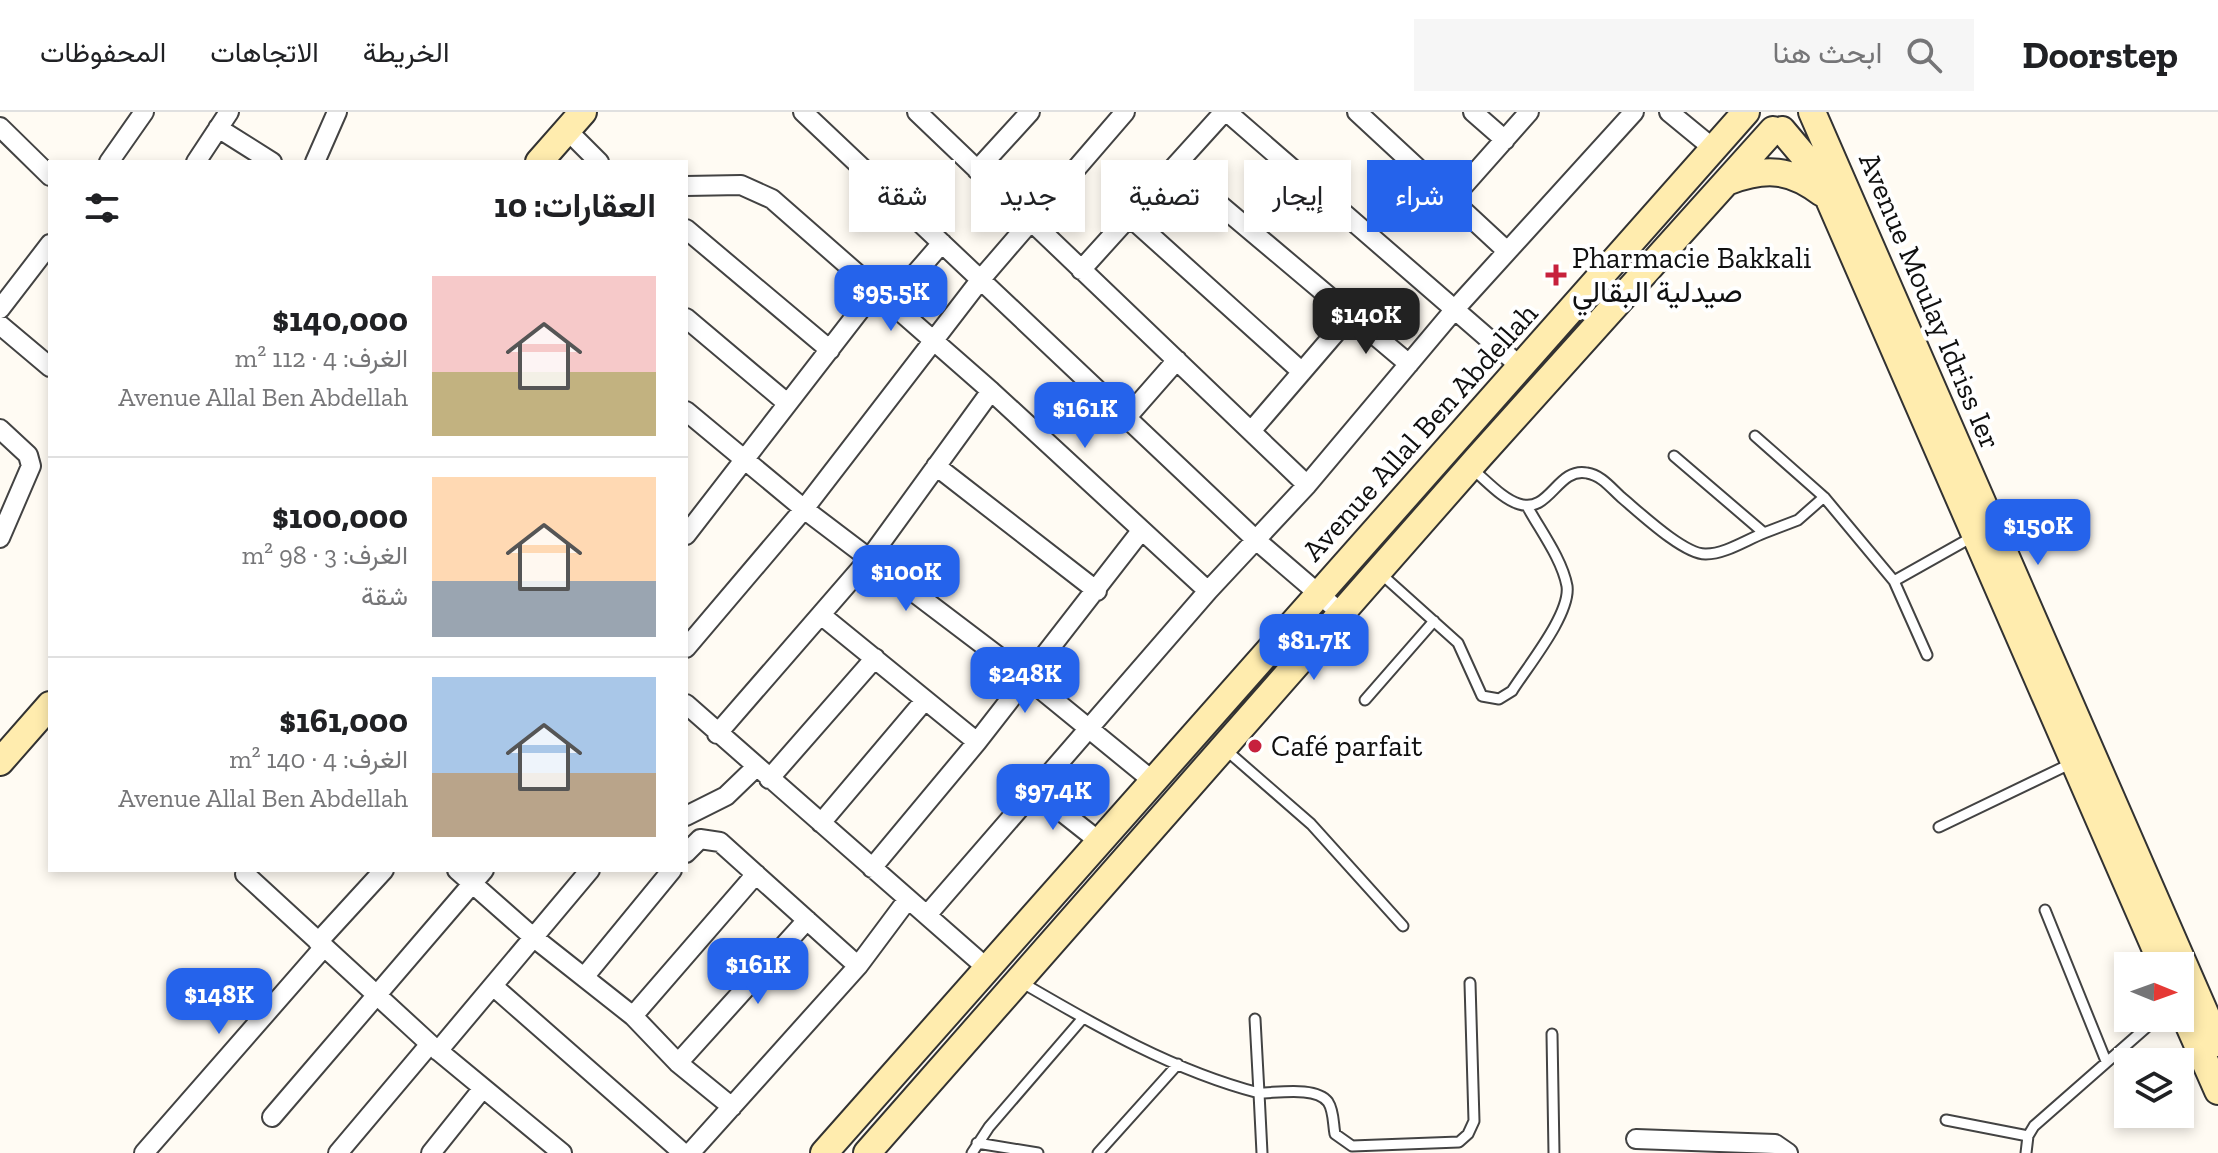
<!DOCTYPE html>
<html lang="ar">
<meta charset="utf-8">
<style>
:root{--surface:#fff;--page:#f6f6f6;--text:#202124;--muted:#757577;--line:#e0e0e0;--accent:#2563eb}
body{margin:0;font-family:"Zilla Slab",Vazirmatn,serif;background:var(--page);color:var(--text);direction:rtl;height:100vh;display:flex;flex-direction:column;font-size:30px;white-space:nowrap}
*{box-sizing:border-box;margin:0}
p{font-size:26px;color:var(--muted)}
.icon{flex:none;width:44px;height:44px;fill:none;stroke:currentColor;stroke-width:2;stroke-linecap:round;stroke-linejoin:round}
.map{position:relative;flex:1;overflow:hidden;direction:ltr}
.side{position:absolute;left:48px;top:48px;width:640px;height:712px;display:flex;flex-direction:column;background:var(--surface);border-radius:0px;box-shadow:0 4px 12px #0003;direction:rtl}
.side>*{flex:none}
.hud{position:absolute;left:712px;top:48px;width:760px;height:72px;direction:rtl;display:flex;gap:16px}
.needle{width:52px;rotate:91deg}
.fabs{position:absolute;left:2114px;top:840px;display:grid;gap:16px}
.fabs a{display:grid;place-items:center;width:80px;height:80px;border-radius:0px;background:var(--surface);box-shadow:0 4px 12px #0003;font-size:40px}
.price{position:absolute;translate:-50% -68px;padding:0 18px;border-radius:16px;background:var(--accent);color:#fff;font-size:26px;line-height:52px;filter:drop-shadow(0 2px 4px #0008)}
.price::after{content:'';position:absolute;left:50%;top:48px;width:24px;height:18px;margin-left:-12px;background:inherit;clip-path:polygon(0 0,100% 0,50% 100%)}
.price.current{background:#222;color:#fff}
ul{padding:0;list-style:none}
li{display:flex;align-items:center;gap:24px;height:200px;padding:0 32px}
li+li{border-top:2px solid var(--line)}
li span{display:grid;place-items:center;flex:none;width:224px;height:160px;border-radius:0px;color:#555}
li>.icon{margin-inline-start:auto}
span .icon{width:96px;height:96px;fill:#fffc;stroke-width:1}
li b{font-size:34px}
h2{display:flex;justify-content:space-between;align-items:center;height:96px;padding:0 32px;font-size:34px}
.pill{padding:0 28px;border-radius:0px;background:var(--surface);box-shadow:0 4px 12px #0003;font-size:28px;line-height:72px}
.pill.current{background:var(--accent);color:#fff}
header{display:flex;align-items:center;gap:48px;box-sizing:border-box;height:112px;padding:0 40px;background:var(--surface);border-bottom:2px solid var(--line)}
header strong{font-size:38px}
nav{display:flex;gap:44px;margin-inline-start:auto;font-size:28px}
.search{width:560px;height:72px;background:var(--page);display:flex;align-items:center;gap:20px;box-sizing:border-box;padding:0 28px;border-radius:0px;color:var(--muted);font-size:30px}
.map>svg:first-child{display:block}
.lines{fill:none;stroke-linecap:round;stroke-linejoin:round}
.lane-casing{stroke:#434343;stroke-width:13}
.street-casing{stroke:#434343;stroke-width:22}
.secondary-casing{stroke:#323232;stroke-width:30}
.lane{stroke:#fff;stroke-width:9}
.street{stroke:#fff;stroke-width:18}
.secondary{stroke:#ffecae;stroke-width:26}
.poi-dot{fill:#c7213d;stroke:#fff;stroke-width:3}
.labels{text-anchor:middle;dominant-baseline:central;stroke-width:8;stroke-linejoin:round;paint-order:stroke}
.poi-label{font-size:30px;fill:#101010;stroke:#fff;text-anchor:start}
.street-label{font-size:30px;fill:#101010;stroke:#fff}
</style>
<header>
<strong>Doorstep</strong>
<div class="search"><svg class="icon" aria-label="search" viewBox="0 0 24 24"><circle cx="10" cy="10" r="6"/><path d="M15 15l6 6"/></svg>ابحث هنا</div>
<nav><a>الخريطة</a><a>الاتجاهات</a><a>المحفوظات</a></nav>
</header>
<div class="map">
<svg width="2218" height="1041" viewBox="0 0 2218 1041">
<rect width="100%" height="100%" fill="#fffbf3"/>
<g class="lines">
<g class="lane-casing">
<path id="lane" d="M1755 324 1824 385 1894 469 1974 424
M1674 344 1764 421 1798 408 1824 385
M1471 356C1485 367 1502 387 1519 392 1550 402 1557 355 1587 361 1601 363 1611 376 1621 385 1638 399 1684 443 1706 442 1725 442 1746 428 1764 421
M1380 461 1458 531 1482 584 1499 587 1512 579C1527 555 1571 502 1567 474 1562 447 1540 418 1527 394
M1894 469 1927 543
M1365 588 1434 509
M1226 638 1311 712 1403 814
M1939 715 2070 652
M2045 798 2106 949
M1021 870C1096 914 1174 959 1259 981L1262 1041
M1255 907 1259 981C1277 981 1316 974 1328 990 1334 999 1333 1012 1335 1022L1352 1034 1459 1030 1468 1022 1474 1009 1470 871
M1552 922 1554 1041
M1946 1008 2028 1024
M977 1031 1038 1041
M972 1041 989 1015 1083 906
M1098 1041 1178 952
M2026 1041 2028 1024 2034 1014 2157 906"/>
</g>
<g class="street-casing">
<path id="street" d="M803 0 1256 428 1341 501
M917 0 1307 373
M1227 0 1521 255
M1357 0 1507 139
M1473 0 1505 28
M1669 0 1714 37
M0 15 50 64
M218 16 272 50
M567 18 599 50
M109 50 144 0
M196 50 229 0
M315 50 337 0
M1175 55 1409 252
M977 58 1030 0
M686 74 741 73 772 87 991 279 1208 479
M1451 88 1529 0
M1130 105 1302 260
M686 117 830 238
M1081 158 1224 0
M889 192 942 131
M0 197 50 132
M686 206 787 291
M0 213 50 255
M686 299 804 397 1027 566 1153 669
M1127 305 1177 248
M0 317 28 343 31 354 0 426
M1252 318 1350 204
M936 354 1097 479
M686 423 874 180
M821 503 977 630
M686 536 804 397 981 167 1125 0
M686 592 988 857
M717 622 869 447 991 279
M769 667 875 546
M1033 677 1100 730
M686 704 726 684 755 656
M821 711 925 588
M686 741 700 727 720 730 858 854
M872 756 977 630 1141 419
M457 758 533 825 633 904 678 951 732 995
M245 762 430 932 562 1041
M927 803 1208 479 1307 373 1455 197 1634 0
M318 830 384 758
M585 864 672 758
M493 874 673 1032 683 1041 691 1040 858 854 908 787
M633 904 756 762
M438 939 590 758
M678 951 807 808
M272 1005 484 758
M1636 1027 1775 1032 1788 1041
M144 1041 324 835
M338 1041 430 932
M431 1041 483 976"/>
</g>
<g class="secondary-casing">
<path id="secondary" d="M1812 0 2218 931
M1782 18 1803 43 1828 85 2163 854
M539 50 583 0
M1729 69C1766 55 1791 57 1822 81
M0 650 50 593
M2180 893 2218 979
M824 1041 1746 0
M867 1041 1477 347 1773 18"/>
</g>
<use href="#lane" class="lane"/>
<use href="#street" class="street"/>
<use href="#secondary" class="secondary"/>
</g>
<g class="poi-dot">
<path d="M1552 151h8v8h8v8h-8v8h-8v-8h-8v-8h8z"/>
<circle cx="1255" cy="634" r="8"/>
</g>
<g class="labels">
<g class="poi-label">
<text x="1572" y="146">Pharmacie Bakkali<tspan x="1572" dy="34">صيدلية البقالي</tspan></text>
<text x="1271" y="634">Café parfait</text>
</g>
<g class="street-label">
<text transform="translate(1930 189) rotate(67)">Avenue Moulay Idriss Ier</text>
<text transform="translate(1420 320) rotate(-48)">Avenue Allal Ben Abdellah</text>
</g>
</g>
</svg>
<div class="fabs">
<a><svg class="needle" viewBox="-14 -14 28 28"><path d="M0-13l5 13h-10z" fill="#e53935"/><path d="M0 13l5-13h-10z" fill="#757577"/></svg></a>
<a><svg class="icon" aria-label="layers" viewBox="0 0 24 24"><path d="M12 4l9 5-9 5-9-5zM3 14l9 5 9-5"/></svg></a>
</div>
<b class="price" style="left:891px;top:221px">$95.5K</b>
<b class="price current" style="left:1366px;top:244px">$140K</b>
<b class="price" style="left:1085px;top:338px">$161K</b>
<b class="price" style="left:2038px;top:455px">$150K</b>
<b class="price" style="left:906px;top:501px">$100K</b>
<b class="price" style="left:1314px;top:570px">$81.7K</b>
<b class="price" style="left:1025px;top:603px">$248K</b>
<b class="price" style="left:1053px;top:720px">$97.4K</b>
<b class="price" style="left:758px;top:894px">$161K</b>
<b class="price" style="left:219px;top:924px">$148K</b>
<div class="hud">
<a class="pill current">شراء</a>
<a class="pill">إيجار</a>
<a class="pill">تصفية</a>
<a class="pill">جديد</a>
<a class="pill">شقة</a>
</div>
<section class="side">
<h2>العقارات: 10<svg class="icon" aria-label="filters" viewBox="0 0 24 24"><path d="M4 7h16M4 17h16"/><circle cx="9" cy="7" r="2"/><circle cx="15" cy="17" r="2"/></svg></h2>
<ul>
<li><span style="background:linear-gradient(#f6c9c9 60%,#c2b280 0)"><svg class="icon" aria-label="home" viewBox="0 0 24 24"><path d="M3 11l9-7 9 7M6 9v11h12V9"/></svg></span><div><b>$140,000</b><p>الغرف: 4 · 112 m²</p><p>Avenue Allal Ben Abdellah</p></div></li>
<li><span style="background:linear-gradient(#ffd9b3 65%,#9aa5b1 0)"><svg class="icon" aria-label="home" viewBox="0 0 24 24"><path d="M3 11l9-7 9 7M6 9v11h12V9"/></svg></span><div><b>$100,000</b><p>الغرف: 3 · 98 m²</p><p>شقة</p></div></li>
<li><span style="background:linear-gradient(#a9c7e8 60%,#b9a48a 0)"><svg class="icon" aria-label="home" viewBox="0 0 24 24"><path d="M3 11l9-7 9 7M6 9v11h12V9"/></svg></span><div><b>$161,000</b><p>الغرف: 4 · 140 m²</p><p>Avenue Allal Ben Abdellah</p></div></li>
</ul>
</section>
</div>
